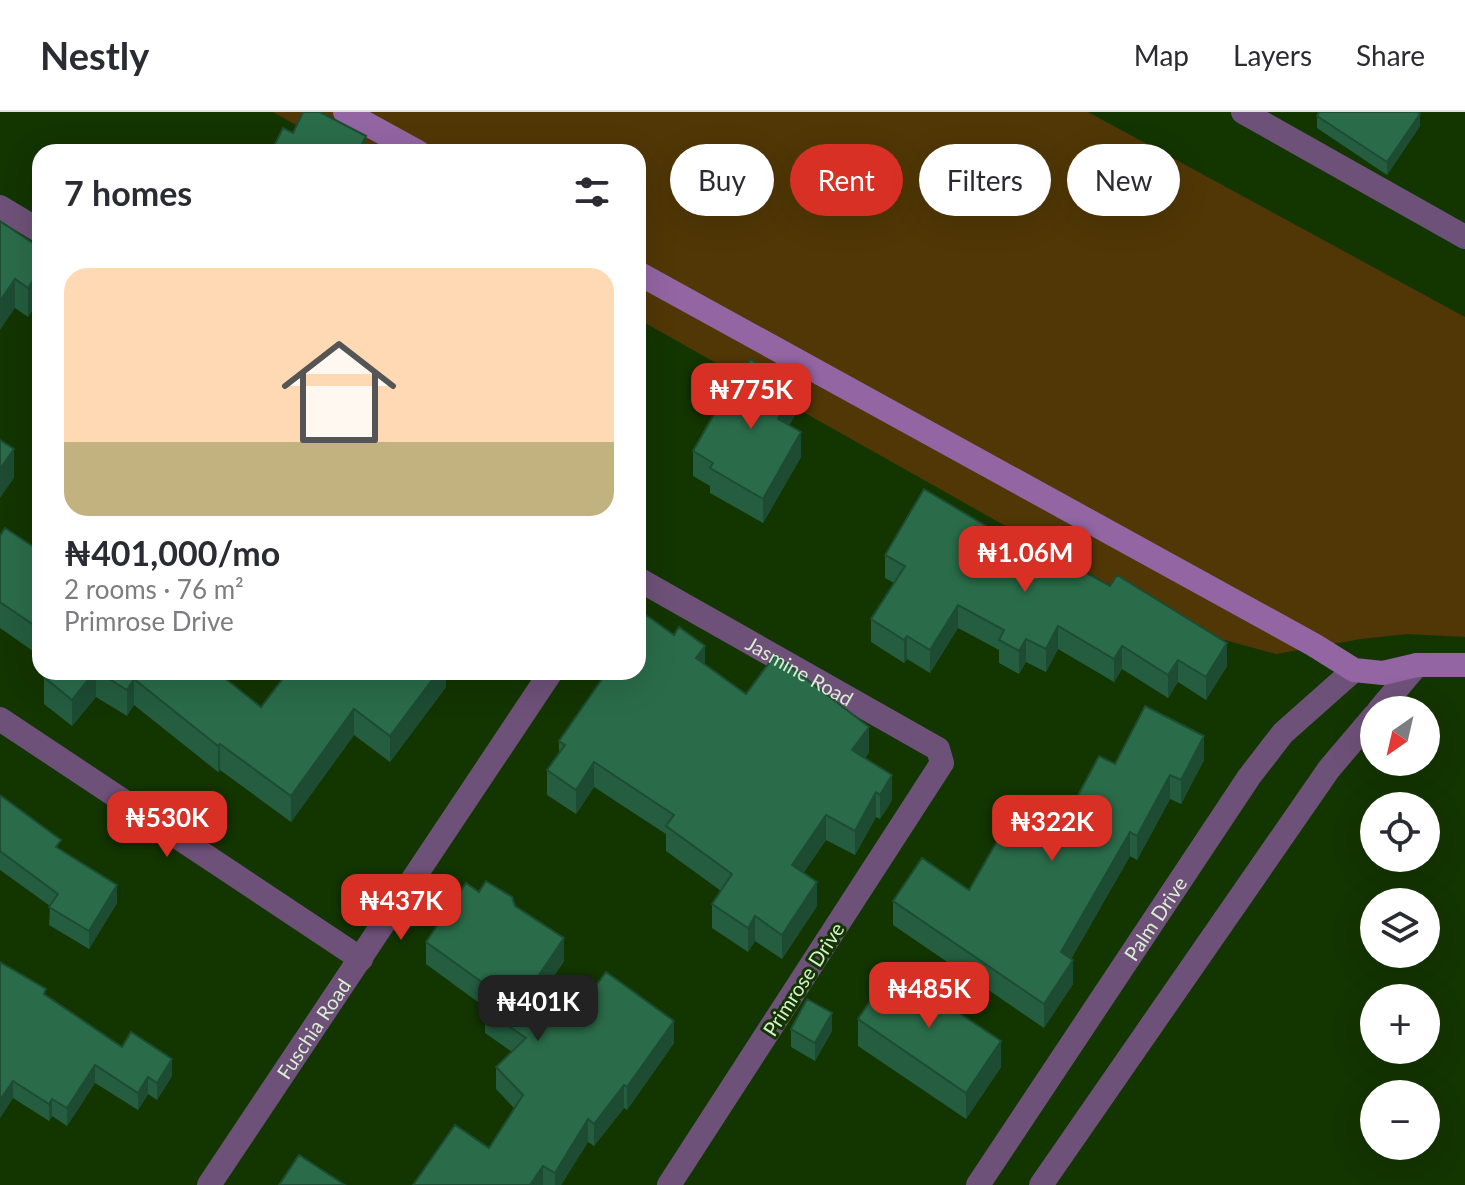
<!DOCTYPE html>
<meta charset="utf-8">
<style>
:root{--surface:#fff;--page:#f7f7f7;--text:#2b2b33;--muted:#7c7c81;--line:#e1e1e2;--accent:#d93025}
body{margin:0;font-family:Lato,sans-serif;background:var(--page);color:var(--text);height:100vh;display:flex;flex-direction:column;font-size:30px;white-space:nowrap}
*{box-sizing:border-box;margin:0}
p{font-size:26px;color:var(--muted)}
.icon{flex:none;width:44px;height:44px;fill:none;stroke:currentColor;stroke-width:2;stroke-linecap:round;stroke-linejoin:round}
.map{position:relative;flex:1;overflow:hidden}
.details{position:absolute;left:32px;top:32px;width:614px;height:536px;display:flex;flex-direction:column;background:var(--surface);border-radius:24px;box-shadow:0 8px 32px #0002}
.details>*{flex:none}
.hud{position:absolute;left:670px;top:32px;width:674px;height:72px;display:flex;gap:16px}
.needle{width:52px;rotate:214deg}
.fabs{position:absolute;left:1360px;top:584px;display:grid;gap:16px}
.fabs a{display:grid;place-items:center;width:80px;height:80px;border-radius:50%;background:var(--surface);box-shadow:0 8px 32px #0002;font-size:40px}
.price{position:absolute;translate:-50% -68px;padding:0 18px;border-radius:16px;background:var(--accent);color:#fff;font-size:26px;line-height:52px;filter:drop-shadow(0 2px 4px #0008)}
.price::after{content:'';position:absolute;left:50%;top:48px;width:24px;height:18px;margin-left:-12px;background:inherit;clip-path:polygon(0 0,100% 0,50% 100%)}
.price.current{background:#222;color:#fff}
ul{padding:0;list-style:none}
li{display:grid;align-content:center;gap:16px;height:424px;padding:0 32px}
li span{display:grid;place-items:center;height:248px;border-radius:24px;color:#555}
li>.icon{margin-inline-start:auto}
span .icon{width:144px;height:144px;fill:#fffc;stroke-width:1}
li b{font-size:34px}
h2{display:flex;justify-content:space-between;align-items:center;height:96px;padding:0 32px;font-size:34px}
.tag{padding:0 28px;border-radius:36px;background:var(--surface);box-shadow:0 8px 32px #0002;font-size:28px;line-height:72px}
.tag.current{background:var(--accent);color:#fff}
header{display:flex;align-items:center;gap:48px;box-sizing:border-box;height:112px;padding:0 40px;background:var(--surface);border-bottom:2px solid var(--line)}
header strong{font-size:38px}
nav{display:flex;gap:44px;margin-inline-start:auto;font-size:28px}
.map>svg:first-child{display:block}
.grass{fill:#513706}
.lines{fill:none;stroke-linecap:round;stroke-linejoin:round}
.street{stroke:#6e5178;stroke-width:24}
.secondary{stroke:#9365a3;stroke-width:24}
.wall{fill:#245d3f}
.shaded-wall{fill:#1d4c33}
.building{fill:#2a6c49;stroke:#1d4c33;stroke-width:2}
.labels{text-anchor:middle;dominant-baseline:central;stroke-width:6;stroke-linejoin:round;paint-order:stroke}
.street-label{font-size:20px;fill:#daefd2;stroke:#133500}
</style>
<header>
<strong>Nestly</strong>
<nav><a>Map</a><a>Layers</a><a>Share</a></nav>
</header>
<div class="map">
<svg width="1465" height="1073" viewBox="0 0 1465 1073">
<rect width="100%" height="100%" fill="#133500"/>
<path class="grass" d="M273 0H1088L1465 205V525L1407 522 1361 527 1276 542 1192 519 638 207V40H344Z"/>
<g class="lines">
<g class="street">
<path d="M1243 0 1465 125"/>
<path d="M0 95 40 119"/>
<path id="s1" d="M638 467 938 637 942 651 669 1073"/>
<path d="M1379 598 1417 553"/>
<path d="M0 607 361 847"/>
<path id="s2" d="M209 1073 551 560"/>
<path id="s3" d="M978 1073 1249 665 1283 621 1354 558"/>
<path d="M1041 1073 1329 657 1374 604"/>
</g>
<path class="secondary" d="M345 0 418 40
M638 161 1314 533 1354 558 1383 561 1417 553H1465"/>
</g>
<path class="wall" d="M1317 4 1420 14 1387 63 1317 16Z
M0 109 40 136 28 205 15 196Z
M797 300 789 313 801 345 763 411 710 381V374L693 364V339Z
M0 424 40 439V544L0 516Z
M1018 433 1227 554 1206 588 1178 570 1168 586 1122 557 1114 570 1058 537 1046 560 1026 550 1019 562 999 551V538L958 516 930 561 907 547 904 551 871 530V507L894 471 885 466V443Z
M705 553 746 582 869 640 865 646 892 688 880 707 876 705 855 743 826 728 804 760 817 794 782 847 755 829 748 840 712 816V792L721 779 666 739V722L594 675 576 702 547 683V658L559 641V629Z
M48 560H217L261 595 446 560V575L390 650 354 623 291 710 220 658 218 660 134 593 127 604 96 585 72 614 44 592V565Z
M1204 648 1181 692 1170 687 1137 748 1130 744 1071 847 1073 872 1044 916 893 813V789L969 778 1061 715 1115 652Z
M0 683 117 791 89 837 49 813 50 794 0 758Z
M479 780 515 794 564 849 550 870 582 893 674 931 627 998 624 996 594 1034 588 1030 561 1073H413L489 1036 514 996 496 977V955L512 940 485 921V898L486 896 426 852V830Z
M0 850 46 884 122 935 172 964 157 988 148 982 138 998 95 971 67 1014 52 1004 49 1009 13 986 0 1006Z
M858 907 1001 955 966 1007 858 934Z
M791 917 832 919 815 949 791 935Z"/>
<path class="shaded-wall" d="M1420 2V14L1387 63V50Z
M366 24V40H358Z
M40 158V187L28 205V176Z
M15 167V196L0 218V189Z
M639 189V214L638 217V191Z
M797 275V300L778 332V307Z
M801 320V345L763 411V387Z
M14 337V366L0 386V357Z
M958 493V516L930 561V538Z
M1058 514V537L1046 560V537Z
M907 524V547L904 551V528Z
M1026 527V550L1019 562V539Z
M1227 531V554L1206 588V565Z
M705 534V558L696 546Z
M1122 534V557L1114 570V547Z
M1178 548V570L1168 586V563Z
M94 560H96V585L72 614V588Z
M438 560H446V575L390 650V624Z
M134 567V593L127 604V578Z
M354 597V623L291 710V684Z
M869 615V640L852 663V638Z
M1204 624V648L1181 692V668Z
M220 632V658L218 660V634Z
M594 650V675L576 702V678Z
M892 663V688L880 707V683Z
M1170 663V687L1137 748V724Z
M876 680V705L855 743V719Z
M826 703V728L792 777V753Z
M1130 720V744L1061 864V840Z
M817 770V794L782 847V823Z
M117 773V791L89 837V819Z
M755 804V829L748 840V816Z
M564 826V849L539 886V863Z
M1073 848V872L1044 916V892Z
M832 901V919L815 949V931Z
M674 909V931L627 998V975Z
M1001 929V955L966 1007V981Z
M172 947V964L157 988V971Z
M95 953V971L67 1014V996Z
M148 965V982L138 998V981Z
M13 969V986L0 1006V988Z
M624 973V996L594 1034V1012Z
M52 987V1004L49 1009V992Z
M588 1007V1030L561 1073H555V1061Z
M543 1054V1073H530Z"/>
<path class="building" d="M303 0H320L366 24 358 40H271L283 16 293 21Z
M1319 0H1417L1420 2 1387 50 1317 4Z
M0 109 40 136V158L28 176 15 167 0 189Z
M750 247 797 275 778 307 801 320 763 387 710 356 713 351 693 339 728 278 730 280Z
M0 328 14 337 0 357Z
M924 377 1018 433 1022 426 1110 474 1117 463 1227 531 1206 565 1178 548 1168 563 1122 534 1114 547 1058 514 1046 537 1026 527 1019 539 999 528 1004 518 958 493 930 538 907 524 904 528 871 507 905 454 885 443Z
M5 416 40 439V517L0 490V424Z
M646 503 674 523 679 515 705 534 696 546 746 582 775 543 869 615 852 638 892 663 880 683 876 680 855 719 826 703 792 753 817 770 782 823 755 804 748 816 712 792 732 762 666 714 674 703 594 650 576 678 547 658 565 633 559 629 607 560H638V515Z
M48 560H94L72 588 44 565Z
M98 560H217L261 595 288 560H438L390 624 354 597 291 684 220 632 218 634 134 567 127 578Z
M1145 594 1204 624 1181 668 1170 663 1137 724 1130 720 1061 840 1073 848 1044 892 893 789 922 746 969 778 1019 691 1061 715 1099 644 1115 652Z
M0 683 61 728 56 735 117 773 89 819 49 795 58 782 0 739Z
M486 769 512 785 515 794 564 826 539 863 582 893 606 860 674 909 627 975 624 973 594 1012 588 1007 555 1061 543 1054 530 1073H413L455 1013 489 1036 523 983 496 955 526 926 485 898 497 881 426 830 466 771 479 780Z
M0 850 46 877 44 882 122 935 131 920 172 947 157 971 148 965 138 981 95 953 67 996 52 987 49 992 13 969 0 988Z
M892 856 1001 929 966 981 858 907Z
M807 887 832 901 815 931 791 917Z
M299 1043 345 1073H279Z"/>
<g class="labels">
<g class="street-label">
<text stroke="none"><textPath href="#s1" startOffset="186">Jasmine Road</textPath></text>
<text stroke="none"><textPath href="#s3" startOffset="320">Palm Drive</textPath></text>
<text transform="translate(803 867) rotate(-57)">Primrose Drive</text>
<text stroke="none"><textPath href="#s2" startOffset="188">Fuschia Road</textPath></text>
</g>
</g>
</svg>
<div class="fabs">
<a><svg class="needle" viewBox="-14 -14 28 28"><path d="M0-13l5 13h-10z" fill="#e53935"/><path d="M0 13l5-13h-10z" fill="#7c7c81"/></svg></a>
<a><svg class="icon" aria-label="locate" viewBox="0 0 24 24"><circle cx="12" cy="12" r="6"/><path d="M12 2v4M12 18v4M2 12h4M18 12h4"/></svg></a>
<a><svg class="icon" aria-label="layers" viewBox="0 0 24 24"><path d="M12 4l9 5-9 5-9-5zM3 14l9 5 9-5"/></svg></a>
<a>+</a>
<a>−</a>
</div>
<b class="price" style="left:751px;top:319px">₦775K</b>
<b class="price" style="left:1025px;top:482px">₦1.06M</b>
<b class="price" style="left:167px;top:747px">₦530K</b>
<b class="price" style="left:1052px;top:751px">₦322K</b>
<b class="price" style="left:401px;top:830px">₦437K</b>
<b class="price" style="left:929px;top:918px">₦485K</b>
<b class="price current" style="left:538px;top:931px">₦401K</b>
<div class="hud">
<a class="tag">Buy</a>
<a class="tag current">Rent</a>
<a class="tag">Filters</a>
<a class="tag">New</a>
</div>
<section class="details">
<h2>7 homes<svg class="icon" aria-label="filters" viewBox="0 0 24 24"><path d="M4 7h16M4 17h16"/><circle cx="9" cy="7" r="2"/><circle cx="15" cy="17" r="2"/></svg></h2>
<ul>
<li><span style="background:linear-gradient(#ffd9b3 70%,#c2b280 0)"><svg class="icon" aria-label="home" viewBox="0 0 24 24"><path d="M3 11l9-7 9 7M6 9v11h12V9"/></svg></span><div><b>₦401,000/mo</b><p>2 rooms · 76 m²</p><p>Primrose Drive</p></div></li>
</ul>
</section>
</div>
